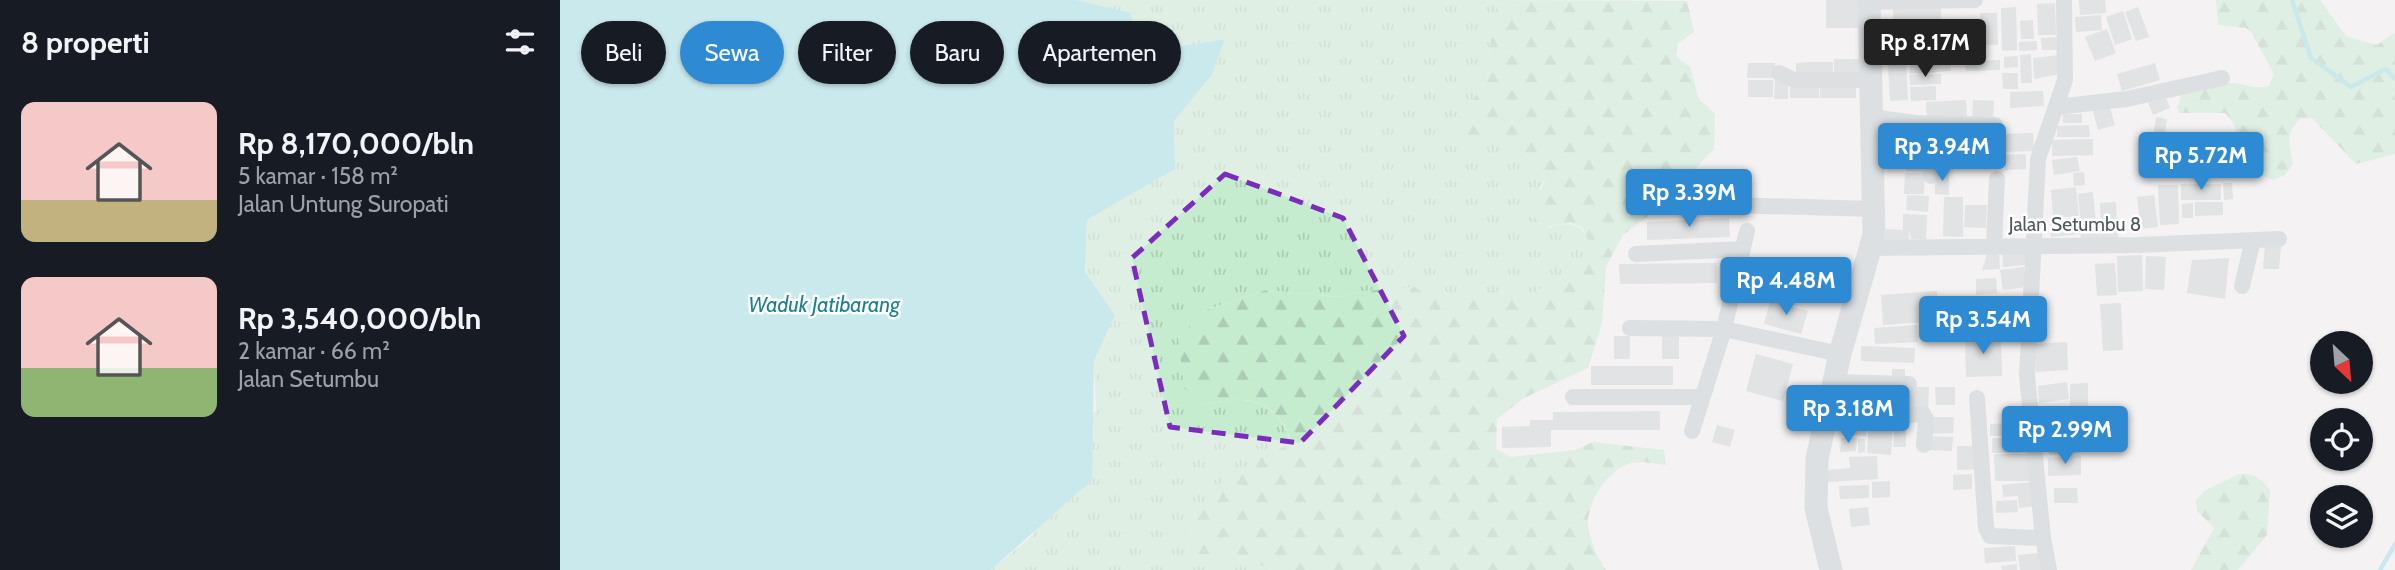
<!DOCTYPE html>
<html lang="id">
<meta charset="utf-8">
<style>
:root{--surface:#171b24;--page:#20242c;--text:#f1f3f6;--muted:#9ea1a6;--accent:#2e8ad2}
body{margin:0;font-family:Cabin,sans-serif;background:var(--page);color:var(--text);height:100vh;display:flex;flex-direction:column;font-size:26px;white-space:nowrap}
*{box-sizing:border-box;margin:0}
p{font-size:23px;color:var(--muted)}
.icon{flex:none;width:38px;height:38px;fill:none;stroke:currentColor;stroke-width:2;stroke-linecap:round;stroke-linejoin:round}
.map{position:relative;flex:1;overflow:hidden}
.panel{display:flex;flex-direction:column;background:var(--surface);width:560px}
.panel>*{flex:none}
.top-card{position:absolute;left:21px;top:21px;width:665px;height:63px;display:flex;gap:14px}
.needle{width:46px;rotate:154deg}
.buttons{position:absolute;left:1750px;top:331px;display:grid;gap:14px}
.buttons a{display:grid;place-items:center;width:63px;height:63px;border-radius:50%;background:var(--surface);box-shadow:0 2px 5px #0004;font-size:35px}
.price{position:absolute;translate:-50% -60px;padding:0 16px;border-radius:7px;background:var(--accent);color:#fff;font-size:23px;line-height:46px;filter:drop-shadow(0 2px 4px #0008)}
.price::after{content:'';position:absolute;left:50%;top:42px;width:21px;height:16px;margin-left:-10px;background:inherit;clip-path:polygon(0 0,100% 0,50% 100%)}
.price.current{background:#222;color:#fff}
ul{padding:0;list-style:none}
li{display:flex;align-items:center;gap:21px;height:175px;padding:0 21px}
li span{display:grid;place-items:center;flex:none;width:196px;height:140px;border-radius:14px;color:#555}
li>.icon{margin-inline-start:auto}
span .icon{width:84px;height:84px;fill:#fffc;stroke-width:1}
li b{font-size:30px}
h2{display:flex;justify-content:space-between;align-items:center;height:84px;padding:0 21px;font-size:30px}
.chip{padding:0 24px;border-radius:32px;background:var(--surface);box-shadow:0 2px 5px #0004;font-size:24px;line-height:63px}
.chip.current{background:var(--accent);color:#fff}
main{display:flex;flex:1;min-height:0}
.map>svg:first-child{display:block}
.grass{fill:url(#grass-tufts)}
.forest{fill:url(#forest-firs)}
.water{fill:#98dde4}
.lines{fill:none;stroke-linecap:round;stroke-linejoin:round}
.stream{stroke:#98dde4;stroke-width:4.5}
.building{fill:#ccd0d3}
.street{stroke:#c1cacf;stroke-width:16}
.secondary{stroke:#c0cad1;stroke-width:23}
.marked{fill:none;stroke:#7b2cbf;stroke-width:5;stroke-dasharray:14 9;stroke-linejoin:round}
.labels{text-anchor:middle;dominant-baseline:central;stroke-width:5;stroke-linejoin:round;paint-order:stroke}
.street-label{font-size:19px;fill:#4b575d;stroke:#fff}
.water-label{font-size:21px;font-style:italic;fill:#1a808a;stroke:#fff}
</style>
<main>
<section class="panel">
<h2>8 properti<svg class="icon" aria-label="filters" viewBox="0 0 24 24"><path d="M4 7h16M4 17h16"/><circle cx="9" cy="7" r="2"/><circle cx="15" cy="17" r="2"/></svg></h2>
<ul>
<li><span style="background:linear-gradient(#f6c9c9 70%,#c2b280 0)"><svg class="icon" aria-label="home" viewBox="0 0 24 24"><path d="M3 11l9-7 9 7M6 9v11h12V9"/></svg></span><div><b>Rp 8,170,000/bln</b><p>5 kamar · 158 m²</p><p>Jalan Untung Suropati</p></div></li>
<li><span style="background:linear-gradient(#f6c9c9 65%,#8fb573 0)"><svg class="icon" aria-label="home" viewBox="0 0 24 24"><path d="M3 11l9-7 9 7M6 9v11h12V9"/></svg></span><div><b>Rp 3,540,000/bln</b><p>2 kamar · 66 m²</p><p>Jalan Setumbu</p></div></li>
</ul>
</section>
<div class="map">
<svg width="1835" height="570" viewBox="0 0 1835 570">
<defs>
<pattern id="grass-tufts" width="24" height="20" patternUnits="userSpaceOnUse" patternTransform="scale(1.75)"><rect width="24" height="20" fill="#c6ecd0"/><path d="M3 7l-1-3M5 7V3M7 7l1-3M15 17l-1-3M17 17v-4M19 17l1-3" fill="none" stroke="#acccb5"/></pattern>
<pattern id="forest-firs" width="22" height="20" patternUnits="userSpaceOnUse" patternTransform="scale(1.75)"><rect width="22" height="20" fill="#c6ecd0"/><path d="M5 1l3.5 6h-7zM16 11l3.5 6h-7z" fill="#acccb5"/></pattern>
</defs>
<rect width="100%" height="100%" fill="#f4f2f2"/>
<path class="grass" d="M517 0H940L931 37 927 81 896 120 900 146C946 134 957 142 986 179L979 189 988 228C1012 220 1025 224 1032 250L1020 268 970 294 908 289 873 301 802 291 778 297 706 290 646 310 618 337 643 405C687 394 715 397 732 444L661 483 635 512 627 553 681 555 711 570H431L472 536 536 410 534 361 555 315 525 272 527 220 615 169 614 121 652 75 664 39 614 47 576 44 538 6Z"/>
<path class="forest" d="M940 0 1127 1 1134 32 1118 43 1116 57 1130 67 1139 99 1155 114 1154 149 1134 170 1117 179 1114 205 1093 212 1062 236 1046 267 1042 323 1028 368 964 398 937 419 936 449 951 457 1015 450 1033 442 1104 450 1106 465C1095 464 1078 460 1068 464 1047 472 1031 498 1028 519 1027 535 1037 558 1046 570H711L681 555 627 554 635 512 661 483 688 464 732 443C716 397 686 394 643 405L624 388 618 337 646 310 706 290 778 297 802 291 855 287 873 300 908 289 970 294 1020 268 1032 250 1023 228 1011 223 974 228 975 201 986 179C959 143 944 135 900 146L889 139 896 120 927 81 931 37Z
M1656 0H1760L1786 36 1817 45 1835 32V154L1796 164 1752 118 1740 119C1725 134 1729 145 1733 164L1725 175 1713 180C1671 165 1688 135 1665 113H1619L1617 108 1621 96C1635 90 1654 82 1670 83 1685 83 1693 90 1709 86L1714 74 1691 32 1686 28 1658 25Z
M1679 474C1695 473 1701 478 1710 490L1707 535 1678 570H1631L1654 528 1637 511 1636 500 1644 491Z"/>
<path class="water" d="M0 0H517L571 13 576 44 614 47 665 39 652 75 614 121 615 169 527 220 525 272 555 315 534 361 532 480 431 570H0Z"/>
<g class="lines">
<path class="stream" d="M1732 0 1751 58 1791 87 1826 69 1835 79
M1820 570 1835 544"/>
</g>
<path class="building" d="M1266 0H1299V28H1266Z
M1519 0H1545L1546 13 1520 15Z
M1495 3 1496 35H1478L1477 4Z
M1333 7H1381V41L1333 40Z
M1456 7 1457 50 1442 51 1441 8Z
M1578 7 1589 37 1576 41 1565 12Z
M1563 11 1572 39 1555 45 1546 17Z
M1420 13H1437L1438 45H1421Z
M1541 15 1542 30 1516 32 1515 17Z
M1473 20 1474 39H1461L1460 21Z
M1547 29 1556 53 1535 61 1525 37Z
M1503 37V50H1482L1481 38Z
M1366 41 1367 59 1331 61 1330 43Z
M1384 41 1385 58H1371L1370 42Z
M1477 41V50L1459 51V42Z
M1471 54 1472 83H1461L1460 55Z
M1500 55 1501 74 1474 79 1473 58Z
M1458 56V67L1444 68V57Z
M1274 59H1307L1306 78H1274Z
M1390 60 1391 71 1350 74V63Z
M1440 60V70L1406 71 1405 62Z
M1251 62H1273V79L1236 74V63Z
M1346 62 1348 100 1330 101 1328 63Z
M1188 63H1215L1214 78H1187Z
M1595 63 1600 80 1562 91 1557 74Z
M1442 73H1458V89H1443Z
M1381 74V84L1350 85 1349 75Z
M1188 80H1213V97H1188Z
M1215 80H1228V99H1214Z
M1230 83H1259V98H1230Z
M1260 83H1296V98H1260Z
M1376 86V100L1351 101 1350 87Z
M1483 91 1484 106 1450 108V92Z
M1605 95 1610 108 1593 115 1588 102Z
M1406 100 1407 120 1367 122 1366 102Z
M1413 100 1434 101 1433 121 1412 120Z
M1549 104 1555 125 1538 130 1532 108Z
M1503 114H1522V123H1503Z
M1596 117 1607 119 1604 139 1593 137Z
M1529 125 1530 137H1497V126Z
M1341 126 1386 129 1385 143 1362 141 1361 155 1329 153 1330 140H1340Z
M1420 131H1439L1440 160H1421Z
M1396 133 1414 134 1412 161 1394 160Z
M1473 133 1474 151 1443 152 1442 134Z
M1533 139V155L1492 156V140Z
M1364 142 1382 145 1380 161 1362 158Z
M1466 154V169L1445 170V155Z
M1517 157 1520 171 1494 175 1492 160Z
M1347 159 1366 160 1365 172 1346 171Z
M1375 171H1389V195L1375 194Z
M1524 172 1525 185 1514 186 1513 173Z
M1345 173H1365L1364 194H1344Z
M1663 183H1672L1673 199 1664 200Z
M1621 184H1661V200H1621Z
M1598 185H1618L1619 224 1600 225Z
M1516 187 1519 216 1493 218 1491 190Z
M1533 192 1536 223 1521 225 1518 194Z
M1347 195 1369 196 1368 212 1346 210Z
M1594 195 1598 227 1581 229 1577 197Z
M1384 197H1403V237L1383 236Z
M1556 202 1557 224 1541 225 1540 203Z
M1635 202H1663V215L1635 216Z
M1633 203V218H1622V204Z
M1405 205H1427L1426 228 1404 227Z
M1343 214 1367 215 1366 240 1351 239 1349 230V240H1325L1326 229 1343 230Z
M1169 218 1170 237 1087 240V222Z
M1519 218 1520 234 1491 237 1490 220Z
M1539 225 1540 238 1521 239 1520 226Z
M1541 228H1558V240L1540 239Z
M1705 245 1721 246 1719 269H1703Z
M1465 248 1467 265 1443 267 1442 251Z
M1439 250 1440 269 1422 270 1428 251Z
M1582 255 1583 291 1558 292 1557 256Z
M1586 256 1606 257 1604 290 1585 289Z
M1669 258 1665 299 1627 293 1632 260Z
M1157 263V283L1060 284 1059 264Z
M1555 263 1557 295 1537 296 1535 264Z
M1464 267 1466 287 1443 290 1440 270Z
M1436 278 1437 293 1416 295V279Z
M1377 291 1379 321 1323 325 1321 295Z
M1210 301 1248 311 1241 334 1204 324Z
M1561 303 1563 350 1543 351 1540 304Z
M1357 325 1358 342 1315 344 1314 328Z
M1054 336H1070V359H1054Z
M1102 336H1119V359H1102Z
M1441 336 1442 376 1406 377 1405 337Z
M1507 342 1508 370 1476 372 1475 344Z
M1301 346 1355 348 1354 363 1301 361Z
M1196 354 1233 364 1223 401 1186 391Z
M1031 366H1113V385H1031Z
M1332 369H1345V383L1332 384Z
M1507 382 1509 399 1479 403 1478 386Z
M1528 383V409H1510V384Z
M1328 386 1369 387 1368 413 1336 414 1330 405Z
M1375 387H1395V405H1376Z
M1300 388H1324V399H1300Z
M1285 401H1302L1301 416 1284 415Z
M1305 402H1316V414H1304Z
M1100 411V430H991V447L942 448V427L970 426V420H993V412Z
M1368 417H1394L1393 433 1368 434Z
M1309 420 1333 421 1331 455 1307 453Z
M1459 423V436H1430V424Z
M1157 425 1175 430 1170 447 1152 442Z
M1287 425H1306V436L1287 435Z
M1334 429H1346V447H1333Z
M1368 436 1393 437 1392 451 1368 450Z
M1517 436 1519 453 1489 455V438Z
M1281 438H1297L1296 451 1280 452Z
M1432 438H1461V453H1432Z
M1298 439H1305V452L1298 453Z
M1397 446H1420V469L1397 470Z
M1434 454H1471V481H1435Z
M1521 455V475L1488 476V458Z
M1317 456 1318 479 1268 482 1267 470 1290 468 1289 457Z
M1412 474V489L1393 490V475Z
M1330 481V497L1312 498V482Z
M1475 482 1477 506 1459 508 1458 496 1443 497 1442 485Z
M1309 485V498L1280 499 1279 486Z
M1494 488H1517L1518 503H1494Z
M1457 500 1458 512 1436 513V501Z
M1308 507 1310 525 1291 527 1289 509Z
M1455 546 1456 561 1425 563 1424 548Z
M1481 553 1482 570H1460L1458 555Z
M1457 564V570H1442L1441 566Z"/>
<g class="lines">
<path class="street" d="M1309 2 1415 0
M1219 73 1234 80H1310
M1496 107 1567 99 1662 78
M1311 117 1356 123 1435 125
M1371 176 1372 163 1386 160 1391 125
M1168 205 1314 209
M1434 245 1437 179
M1312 248 1579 245 1719 239
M1076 254 1183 249
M1682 286 1693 240
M1070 328 1164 329 1280 354
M1274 382 1349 384
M1013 397H1141
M1417 398 1426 528 1430 536 1483 538
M1266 421 1363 414 1366 419 1364 445
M1132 431 1164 329 1187 231
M1489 570 1483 538 1467 376 1478 159 1505 80 1504 0"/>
<path class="secondary" d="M1271 570 1256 508 1257 459 1280 354 1314 235 1309 0"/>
</g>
<path d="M0 0H1835V570H0ZM665 174 783 218 844 336 740 443 610 427 572 258Z" fill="#f4f2f2" fill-opacity=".55" fill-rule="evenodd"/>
<path class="marked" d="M665 174 783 218 844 336 740 443 610 427 572 258Z"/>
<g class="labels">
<g class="street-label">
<text x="1515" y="224">Jalan Setumbu 8</text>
</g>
<g class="water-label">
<text x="264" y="304">Waduk Jatibarang</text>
</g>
</g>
</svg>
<div class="buttons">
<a><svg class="needle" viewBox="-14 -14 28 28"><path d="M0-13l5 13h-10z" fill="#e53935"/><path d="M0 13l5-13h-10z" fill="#9ea1a6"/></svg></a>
<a><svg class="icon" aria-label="locate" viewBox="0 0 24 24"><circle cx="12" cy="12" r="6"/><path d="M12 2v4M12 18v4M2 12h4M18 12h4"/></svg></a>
<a><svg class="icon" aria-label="layers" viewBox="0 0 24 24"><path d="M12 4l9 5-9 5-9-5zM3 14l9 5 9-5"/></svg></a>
</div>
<b class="price current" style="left:1365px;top:79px">Rp 8.17M</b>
<b class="price" style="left:1382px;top:183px">Rp 3.94M</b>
<b class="price" style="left:1641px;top:192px">Rp 5.72M</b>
<b class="price" style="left:1129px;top:229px">Rp 3.39M</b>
<b class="price" style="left:1226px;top:317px">Rp 4.48M</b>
<b class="price" style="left:1423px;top:356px">Rp 3.54M</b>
<b class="price" style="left:1288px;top:445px">Rp 3.18M</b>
<b class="price" style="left:1505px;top:466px">Rp 2.99M</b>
<div class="top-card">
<a class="chip">Beli</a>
<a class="chip current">Sewa</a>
<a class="chip">Filter</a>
<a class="chip">Baru</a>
<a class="chip">Apartemen</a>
</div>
</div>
</main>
